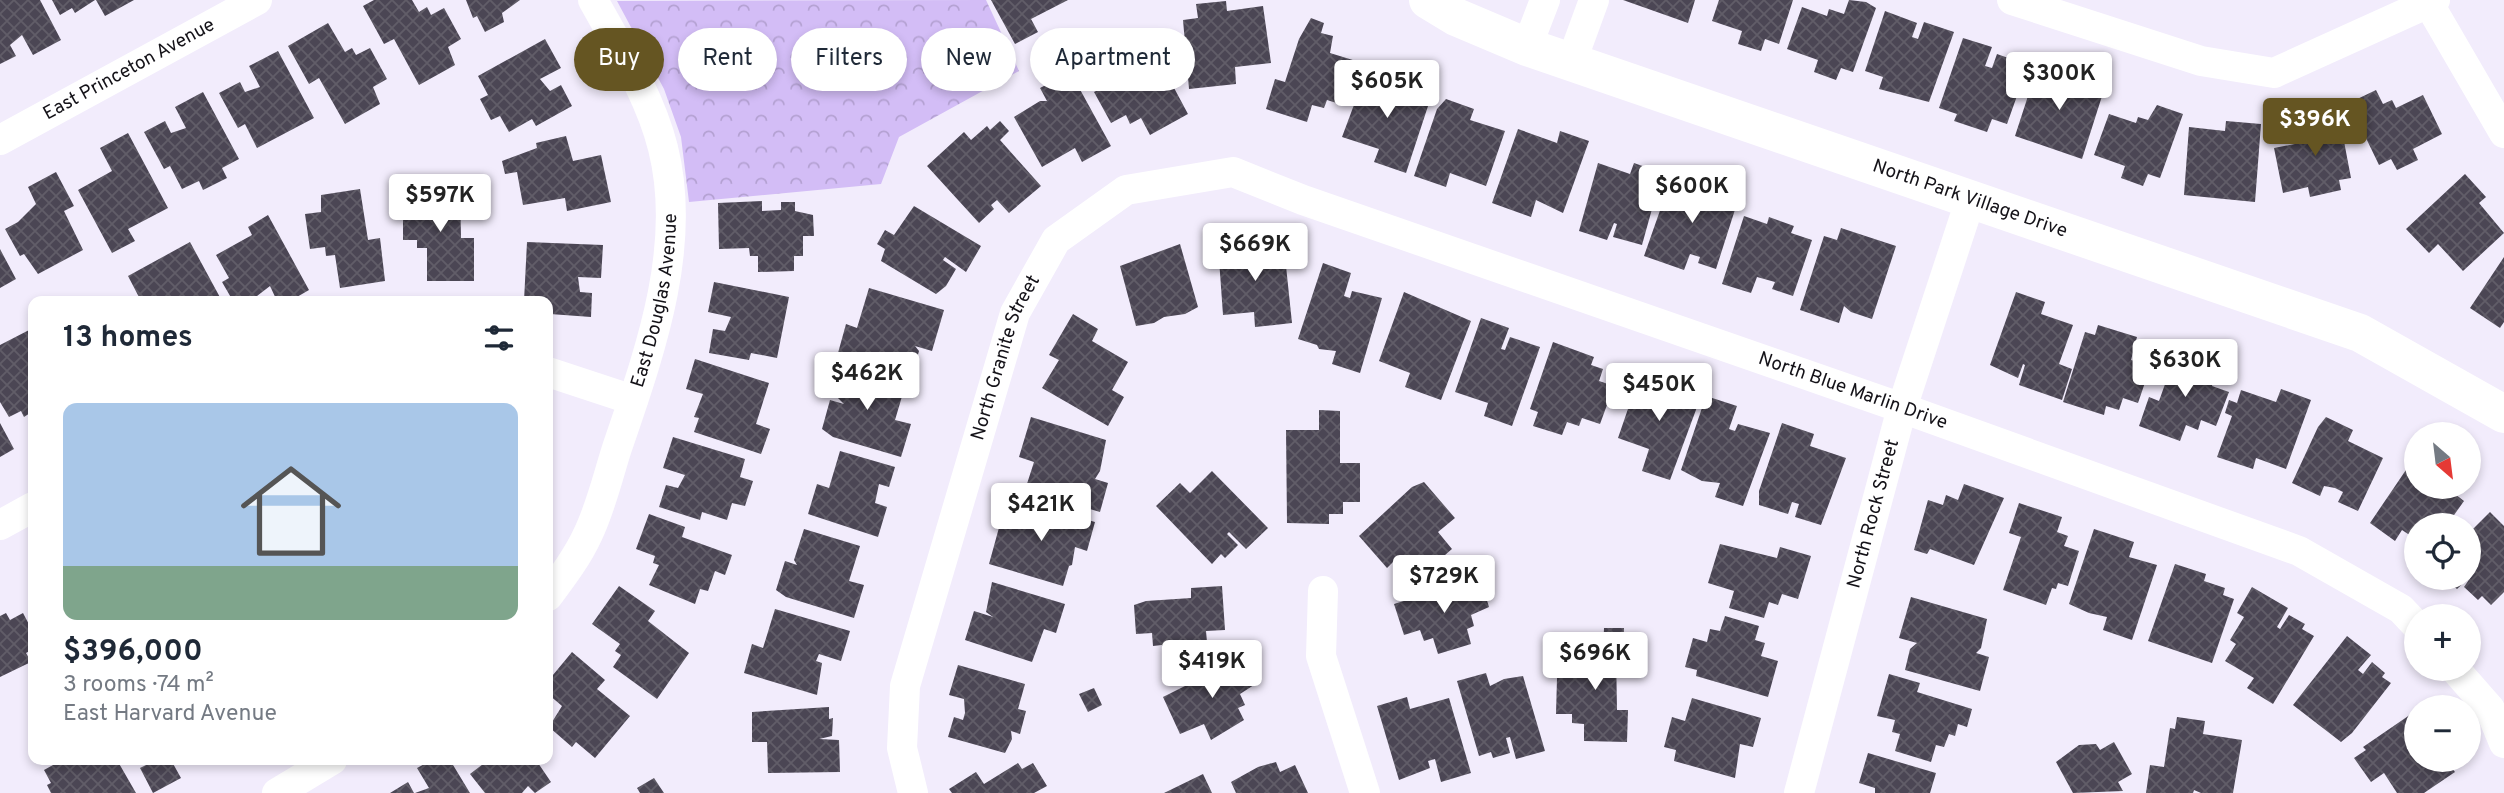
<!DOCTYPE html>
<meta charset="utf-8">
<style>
:root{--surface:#fff;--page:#f2f2f3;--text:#1f2937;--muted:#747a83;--accent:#655522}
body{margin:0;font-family:Overpass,sans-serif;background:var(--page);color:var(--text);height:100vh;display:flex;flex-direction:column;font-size:26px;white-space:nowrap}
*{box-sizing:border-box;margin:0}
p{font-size:23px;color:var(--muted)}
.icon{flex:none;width:38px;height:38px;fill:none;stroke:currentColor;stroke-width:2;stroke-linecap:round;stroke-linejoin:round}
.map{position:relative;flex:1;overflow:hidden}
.drawer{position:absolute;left:28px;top:296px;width:525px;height:469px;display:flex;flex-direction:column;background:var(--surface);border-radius:14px;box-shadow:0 4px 10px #0003}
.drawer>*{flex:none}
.guide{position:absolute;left:574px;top:28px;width:665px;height:63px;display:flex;gap:14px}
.needle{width:46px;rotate:152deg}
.tools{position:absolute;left:2404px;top:422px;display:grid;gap:14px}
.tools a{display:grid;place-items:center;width:77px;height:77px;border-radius:50%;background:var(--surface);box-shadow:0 4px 10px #0003;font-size:35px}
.price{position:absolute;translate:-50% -60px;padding:0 16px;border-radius:7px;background:#fff;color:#222;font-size:23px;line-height:46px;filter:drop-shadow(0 2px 4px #0008)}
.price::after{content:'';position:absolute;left:50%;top:42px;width:21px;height:16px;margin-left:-10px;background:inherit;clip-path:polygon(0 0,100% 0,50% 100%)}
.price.current{background:var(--accent);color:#fff}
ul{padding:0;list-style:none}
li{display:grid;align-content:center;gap:14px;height:371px;padding:0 35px}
li span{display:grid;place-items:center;height:217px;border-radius:14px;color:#555}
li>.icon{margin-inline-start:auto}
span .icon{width:126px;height:126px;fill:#fffc;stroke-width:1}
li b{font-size:30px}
h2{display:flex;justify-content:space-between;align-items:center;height:84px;padding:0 35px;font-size:30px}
.chip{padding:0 24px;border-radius:32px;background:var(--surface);box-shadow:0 4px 10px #0003;font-size:24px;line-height:63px}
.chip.current{background:var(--accent);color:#fff}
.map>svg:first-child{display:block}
.park{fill:url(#park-crowns)}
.building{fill:url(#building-cross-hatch)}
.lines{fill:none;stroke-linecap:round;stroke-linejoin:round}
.street{stroke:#fff;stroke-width:30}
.secondary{stroke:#fff;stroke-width:38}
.labels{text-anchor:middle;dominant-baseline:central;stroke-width:7;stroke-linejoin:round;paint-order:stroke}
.street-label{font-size:19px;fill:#141218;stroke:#f2ecfc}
</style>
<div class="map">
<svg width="2504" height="793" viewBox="0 0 2504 793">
<defs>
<pattern id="park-crowns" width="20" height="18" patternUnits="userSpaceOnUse" patternTransform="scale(1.75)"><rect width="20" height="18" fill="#d3bdf6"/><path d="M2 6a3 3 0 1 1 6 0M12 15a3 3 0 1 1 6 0" fill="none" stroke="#b4a1d2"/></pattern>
<pattern id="building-cross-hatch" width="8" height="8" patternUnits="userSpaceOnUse" patternTransform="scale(1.75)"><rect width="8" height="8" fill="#4b4654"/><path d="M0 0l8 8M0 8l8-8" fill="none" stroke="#615d68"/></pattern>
</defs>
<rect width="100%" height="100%" fill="#f2ecfc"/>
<path class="park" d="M986 0 1019 71 899 137 881 184 689 202 681 137 664 89 617 1Z"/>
<path class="building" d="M0 0H40L61 40 33 55 22 35 10 45 16 56 0 64Z
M52 0H95L75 13 72 8 60 15Z
M96 0H134L105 16Z
M374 0H412L419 12 427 7 431 15 444 8 461 39 448 47 455 65 419 85 394 39 384 44 363 6Z
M466 0H520L502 13 504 22 485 32 477 16 473 18Z
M991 0H1068L1031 19 1038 32 1015 44Z
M1623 0H1695L1688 23Z
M1719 0H1793L1779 44 1765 39 1761 51 1738 44 1742 31 1712 21Z
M1849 0 1866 2 1876 8 1853 72 1841 68 1836 80 1814 72 1818 60 1787 49 1802 7 1827 16 1829 9 1844 14Z
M1226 1 1227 11 1263 6 1271 63 1235 67 1236 84 1189 89 1183 20 1198 18 1196 4Z
M1885 11 1917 23 1912 37 1918 39 1924 22 1954 32 1929 102 1879 89 1883 77 1865 71Z
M1311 18 1324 23 1321 33 1333 36 1330 53 1356 61 1343 105 1327 100 1324 108 1312 105 1307 122 1266 109 1275 79 1285 82 1299 39Z
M328 23 345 52 352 48 356 55 370 48 387 79 373 87 380 104 345 124 319 78 309 84 288 46Z
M1963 38 1992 47 1985 66 1992 68 1997 54 2028 65 2007 124 1992 119 1987 132 1954 121 1957 114 1939 108Z
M545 39 561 68 540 79 550 91 561 85 572 106 536 126 532 119 509 132 500 116 491 120 480 99 488 95 478 76Z
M1134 42 1164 91 1173 86 1188 114 1150 135 1141 118 1130 124 1126 115 1111 123 1094 92 1110 84 1105 75 1113 70 1110 55Z
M278 51 314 118 257 148 245 124 238 128 219 93 240 82 245 92 260 87 249 66Z
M2039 62 2069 72 2066 81 2103 93 2082 159 2015 136Z
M1367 70 1393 78 1391 84 1431 97 1406 173 1374 162 1379 149 1342 137Z
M1067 74 1074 85 1077 84 1111 146 1082 162 1075 148 1042 167 1014 117 1040 101H1047L1040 88Z
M2376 90 2383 104 2392 100 2396 108 2423 95 2442 134 2413 149 2418 160 2397 170 2391 159 2379 165 2349 103Z
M203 92 239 159 222 168 227 178 203 190 199 181 182 189 170 166 164 169 144 132 165 121 171 133 186 128 175 107Z
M1446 99 1474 109 1470 120 1505 131 1486 186 1450 173 1446 187 1414 176 1437 109Z
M2157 105 2183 114 2160 178 2148 174 2143 186 2121 178 2125 166 2094 155 2109 114 2136 123 2138 117 2148 120Z
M2338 110 2351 178 2339 180 2341 190 2310 197 2308 187 2283 193 2274 148 2300 143 2299 137 2310 134 2307 118Z
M1000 121 1009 131 1000 140 1041 186 1009 213 997 200 991 205 994 209 979 223 927 166 964 132 971 140 987 126 990 130Z
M2226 121 2261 124 2255 202 2184 195 2189 127 2225 131Z
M1518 129 1557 143 1560 131 1589 141 1563 213 1536 200 1531 217 1492 203Z
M128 133 168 208 128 229 135 241 112 253 78 190 112 171 100 148Z
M566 136 573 161 601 155 611 202 567 211 565 198 523 205 517 172 505 174 502 161 537 148 536 143Z
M1598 163 1630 174 1634 163 1662 173 1642 245 1613 237 1617 224 1614 223 1607 240 1579 231Z
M56 172 74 206 64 211 83 250 38 274 24 254 20 256 5 229 18 222 36 204 28 187Z
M2465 174 2486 197 2479 203 2504 233 2463 271 2438 244 2429 253 2406 229Z
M1670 182 1692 190 1702 189 1704 182 1740 194 1716 269 1698 263 1700 257 1690 254 1684 270 1644 256Z
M420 186H460L461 238H474V281H427V248H417V240H403V204H418Z
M360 189 368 240 380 238 385 281 340 288 335 255 326 256 325 247 310 249 305 214 321 212V195Z
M762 201V211L781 210V202H795V211L813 215 814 236H803V256H794V271L758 272V256H750L749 248 719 249 718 203Z
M914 206 981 246 966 272 945 257 943 260 956 269 946 286 936 294 881 261 885 249 877 244 885 230 894 235Z
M268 215 309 290 290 301H277L270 286 257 296 260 301H233L222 282 229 278 216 255 252 235 248 227Z
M1744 216 1767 224 1769 217 1794 226 1791 233 1812 240 1793 296 1772 289 1775 282 1757 277 1751 293 1722 284Z
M1841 228 1896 246 1872 319 1851 312 1844 306 1839 323 1800 310 1824 236 1837 240Z
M1252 240V246L1272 245V249L1284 247 1292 323 1255 327 1254 312 1223 315 1218 245Z
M190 242 222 301H141L128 276Z
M527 242 603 245 601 278 578 277 580 292 592 293 591 317 550 314 548 301H524Z
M1180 244 1198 307 1185 314 1164 317 1154 323 1136 326 1120 266Z
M0 249 16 279 0 288Z
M2504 257V322L2500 328 2470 308Z
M1323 263 1351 273 1344 296 1350 298 1352 291 1382 298 1360 373 1332 364 1336 351 1319 349 1317 345 1298 339Z
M714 282 789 297 777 358 751 353 749 360 709 353 713 329 725 331 731 317 708 312Z
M869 288 944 310 932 351 915 346 919 351 912 375 838 353 846 324 857 328Z
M1404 292 1471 321 1441 400 1405 387 1410 373 1379 361Z
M2016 292 2045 302 2041 314 2073 325 2059 364 2072 369 2062 400 2019 385 2025 365 2023 364 2018 378 1990 365Z
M1073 314 1098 329 1092 341 1128 362 1112 390 1124 397 1108 426 1042 388 1059 360 1049 355Z
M1481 318 1509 328 1501 349 1505 350 1510 337 1540 347 1512 426 1484 416 1488 403 1455 392Z
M2098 325 2137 337 2131 360 2151 365 2138 403 2123 398 2119 410 2106 406 2104 415 2063 402 2085 332 2095 335Z
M33 328V411L24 417 21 411 9 417 0 402V345Z
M1553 342 1594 357 1591 365 1603 369 1599 381 1614 386 1600 424 1582 418 1579 426 1567 422 1562 435 1533 426 1538 412 1530 409Z
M2184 348 2208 357 2202 373 2214 378 2212 386 2229 392 2216 426 2201 420 2198 430 2186 425 2180 441 2139 426 2149 397 2159 401 2174 359Z
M695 359 769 383 756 424 770 429 761 454 694 432 699 418 694 417 703 394 686 389Z
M840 366 906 383 895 420 911 424 901 457 833 437 822 429 830 400 844 404 832 392Z
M1641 371 1670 382 1668 387 1700 399 1670 480 1642 471 1649 449 1618 438Z
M2281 389 2311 400 2286 469 2256 458 2253 469 2217 457 2232 416 2225 413 2229 400 2237 403 2241 390 2276 402Z
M1706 396 1737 406 1729 429 1735 431 1738 424 1770 433 1743 506 1715 497 1720 483 1702 481 1681 470Z
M1319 410 1340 411V463H1360V502H1343V514H1329V524L1287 523 1286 430H1319Z
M1031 417 1106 440 1100 471 1095 479 1108 483 1100 512 1025 490 1034 462 1019 457Z
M2326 417 2353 430 2348 441 2383 458 2358 511 2338 502 2343 492 2335 488 2324 486 2320 496 2292 483 2318 427Z
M0 423 14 449 0 457Z
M1782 423 1814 434 1810 446 1846 458 1821 525 1795 517 1799 504 1792 502 1788 514 1759 505V491Z
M673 437 745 459 740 477 753 481 745 506 732 503 727 520 702 512 700 520 659 507 666 485 678 488 685 475 663 468Z
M840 451 895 467 889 487 879 484 875 503 887 507 878 537 808 514 817 484 829 488Z
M2410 464 2417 469V486H2460L2455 494 2464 501 2447 525H2417V545L2412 542 2414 538 2402 530 2395 541 2370 523Z
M1212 471 1268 528 1246 549 1229 532 1227 534 1238 545 1225 558 1221 554 1212 564 1156 506 1180 483 1190 493Z
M1424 482 1455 518 1438 532 1452 549 1423 574 1412 562 1402 571 1394 561 1387 568 1359 536 1412 487Z
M1964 484 2004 498 1974 565 1930 549 1927 554 1914 550 1928 500 1943 505 1946 495 1958 500Z
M1023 501 1095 522 1087 551 1075 547 1072 565 1069 566 1063 586 989 564 1000 524 1014 529Z
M2019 503 2062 517 2057 532 2068 536 2064 546 2079 551 2068 586 2058 583 2056 589 2052 588 2046 605 2003 590 2021 537 2009 533Z
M2490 512 2504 526V592L2491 605 2482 596 2478 600 2464 587 2473 574 2457 589 2444 578H2469V533Z
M649 514 685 527 682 537 732 555 725 575 715 571 708 591 700 589 695 604 649 585 659 565 653 563 655 556 636 549Z
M804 529 860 546 849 581 864 585 854 618 786 597 776 590 785 561 797 565 794 560Z
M2094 529 2134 542 2129 557 2157 565 2132 640 2103 630 2107 617 2089 613 2069 604Z
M1720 544 1777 558 1780 547 1811 556 1798 599 1782 594 1778 605 1769 602 1764 618 1729 608 1734 591 1708 583Z
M2175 564 2206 574 2204 581 2225 588 2223 595 2234 599 2212 663 2148 641Z
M1481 581 1489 607 1471 615 1474 626 1467 629 1471 644 1438 654 1433 638 1424 641 1420 630 1404 635 1394 604 1466 582Z
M992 582 1065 604 1056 633 1044 629 1032 662 965 640 974 611 993 617 986 612Z
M619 586 655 611 648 621 689 653 657 699 613 667 621 655 615 651 620 644 592 624Z
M1222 586 1225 630 1206 631 1207 642H1197L1198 660 1164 662 1162 645 1153 646 1152 633 1136 634 1134 605 1146 601 1191 598V588Z
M2252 587 2288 608 2277 627 2280 629 2289 615 2305 624 2302 629 2314 636 2273 704 2247 688 2254 678 2225 661 2236 644 2230 640 2244 617 2237 613Z
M1911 597 1987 619 1981 648 1976 653 1989 657 1980 691 1905 670 1910 649 1917 643 1899 638Z
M775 609 850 631 841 661 819 654 816 661 822 663 817 695 744 673 752 644 763 648Z
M6 613 10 620 23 613 33 632V649L26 653 31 662 0 677V616Z
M1725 616 1759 626 1755 640 1765 643 1761 656 1778 661 1768 697 1696 676 1697 670 1685 667 1693 638 1707 642 1710 629 1720 631Z
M1604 628H1624L1623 653 1616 652 1617 710H1628L1627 742 1584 741V724L1572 723V714H1556L1557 678H1561V673H1572L1574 652H1603Z
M2347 636 2371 655 2358 670 2363 674 2372 662 2385 673 2382 677 2391 683 2352 733 2341 742 2293 705Z
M572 652 605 680 597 689 630 716 595 758 576 742 572 747 549 727 562 706 548 694V681Z
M1243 657 1257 683 1240 694 1245 705 1238 708 1244 720 1211 740 1204 724 1180 734 1163 697Z
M958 665 1025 684 1018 709 1026 711 1020 734 1011 731 1012 739 1005 753 948 737 954 717 963 720 965 713 964 699 949 695Z
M1486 673 1490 686 1504 679 1523 676 1545 751 1516 759 1510 737 1506 738 1510 753 1493 758 1491 752 1479 756 1457 681Z
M1889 674 1920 683 1917 692 1972 709 1967 727 1958 724 1955 736 1949 734 1944 747 1936 745 1931 762 1895 751 1900 734 1892 732 1895 720 1877 716Z
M1094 688 1102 705 1088 712 1079 694Z
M1407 697 1410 709 1449 698 1471 773 1441 782 1435 759 1428 761 1430 768 1399 780 1377 706Z
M1692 698 1761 718 1753 747 1740 744 1735 778 1674 761 1676 750 1664 747 1672 717 1685 721Z
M829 707V719L833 718 832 736 819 739 839 740 840 772 768 773 767 742H752V712Z
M2417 710V760H2445L2455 772 2424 793H2397L2384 773 2371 782 2354 758 2366 750 2363 747Z
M2177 717 2205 721 2203 734 2242 740 2233 793H2201L2194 790 2193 793H2146L2150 765 2164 767 2170 728 2175 729Z
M2114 742 2132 774 2118 782 2123 791 2073 793 2056 762 2079 745 2096 744 2100 750Z
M1868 753 1936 773 1930 793H1875V788L1859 783Z
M62 760H117L136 793H51L47 785 51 783 44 770Z
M146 760H171L181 778 153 793 140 768 148 764Z
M432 760H450L470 793H415L429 788 417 768Z
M480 760H536L551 782 535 793 528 786 522 793H485L470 774 483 764Z
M1276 762 1280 772 1295 765 1308 793H1236L1231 782 1258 767Z
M1018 763 1022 769 1033 763 1047 786 1034 793H952L949 789 976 772 984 784Z
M1203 774 1212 793H1164Z
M654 778 664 793H640L637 788Z
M408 782 414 793H390Z"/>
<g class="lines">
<g class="street">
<path d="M2012 0 2201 61 2274 73 2435 0"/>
<path d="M2429 4 2504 133"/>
<path d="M1527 47 1545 0"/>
<path d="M1571 63 1594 0"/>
<path id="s1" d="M0 140 257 0"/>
<path d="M548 372 633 400"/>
<path d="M0 525 33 507"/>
<path d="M1323 591 1321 656 1365 793"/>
<path id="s2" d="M548 596C563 576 578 556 588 534 601 507 608 476 617 448 649 354 688 248 663 148 650 96 619 47 593 0"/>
<path d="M2454 668 2490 709 2504 743"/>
<path d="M277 793 332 760"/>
<path id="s3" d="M913 793 902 748 905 686 1015 313 1056 240 1126 190 1233 172 1303 200 1902 408 2299 551 2401 609 2417 626"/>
<path id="s4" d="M1799 793 1902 408 1971 198"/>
</g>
<path class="secondary" id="s5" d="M1428 0 1456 17 1527 47 2360 333 2504 414"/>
</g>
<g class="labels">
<g class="street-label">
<text stroke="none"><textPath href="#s1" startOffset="147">East Princeton Avenue</textPath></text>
<text stroke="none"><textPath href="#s5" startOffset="578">North Park Village Drive</textPath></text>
<text stroke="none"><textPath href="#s2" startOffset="318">East Douglas Avenue</textPath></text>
<text stroke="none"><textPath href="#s3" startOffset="452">North Granite Street</textPath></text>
<text stroke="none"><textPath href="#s3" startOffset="1433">North Blue Marlin Drive</textPath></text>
<text stroke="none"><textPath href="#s4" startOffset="289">North Rock Street</textPath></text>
</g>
</g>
</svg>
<div class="tools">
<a><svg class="needle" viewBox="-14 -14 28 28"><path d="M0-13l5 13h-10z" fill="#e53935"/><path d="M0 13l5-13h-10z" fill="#747a83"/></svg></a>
<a><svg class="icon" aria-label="locate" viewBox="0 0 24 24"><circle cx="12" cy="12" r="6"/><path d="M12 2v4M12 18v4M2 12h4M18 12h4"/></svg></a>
<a>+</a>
<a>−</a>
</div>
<b class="price" style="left:2059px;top:112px">$300K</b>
<b class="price" style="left:1387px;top:120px">$605K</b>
<b class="price current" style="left:2315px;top:158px">$396K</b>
<b class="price" style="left:1692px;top:225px">$600K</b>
<b class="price" style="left:440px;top:234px">$597K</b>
<b class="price" style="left:1255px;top:283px">$669K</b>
<b class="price" style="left:2185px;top:399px">$630K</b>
<b class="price" style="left:867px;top:412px">$462K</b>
<b class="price" style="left:1659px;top:423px">$450K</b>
<b class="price" style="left:1041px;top:543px">$421K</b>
<b class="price" style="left:1444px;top:615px">$729K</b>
<b class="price" style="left:1595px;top:692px">$696K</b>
<b class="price" style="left:1212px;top:700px">$419K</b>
<div class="guide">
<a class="chip current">Buy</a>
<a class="chip">Rent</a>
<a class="chip">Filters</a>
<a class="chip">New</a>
<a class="chip">Apartment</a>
</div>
<section class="drawer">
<h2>13 homes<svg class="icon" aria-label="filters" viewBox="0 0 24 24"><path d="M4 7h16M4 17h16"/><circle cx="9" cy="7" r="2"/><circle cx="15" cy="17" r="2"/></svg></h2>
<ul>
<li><span style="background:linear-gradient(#a9c7e8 75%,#7fa58c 0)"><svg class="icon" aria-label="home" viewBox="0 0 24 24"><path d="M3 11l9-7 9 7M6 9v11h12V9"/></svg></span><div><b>$396,000</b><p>3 rooms · 74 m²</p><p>East Harvard Avenue</p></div></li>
</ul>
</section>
</div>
